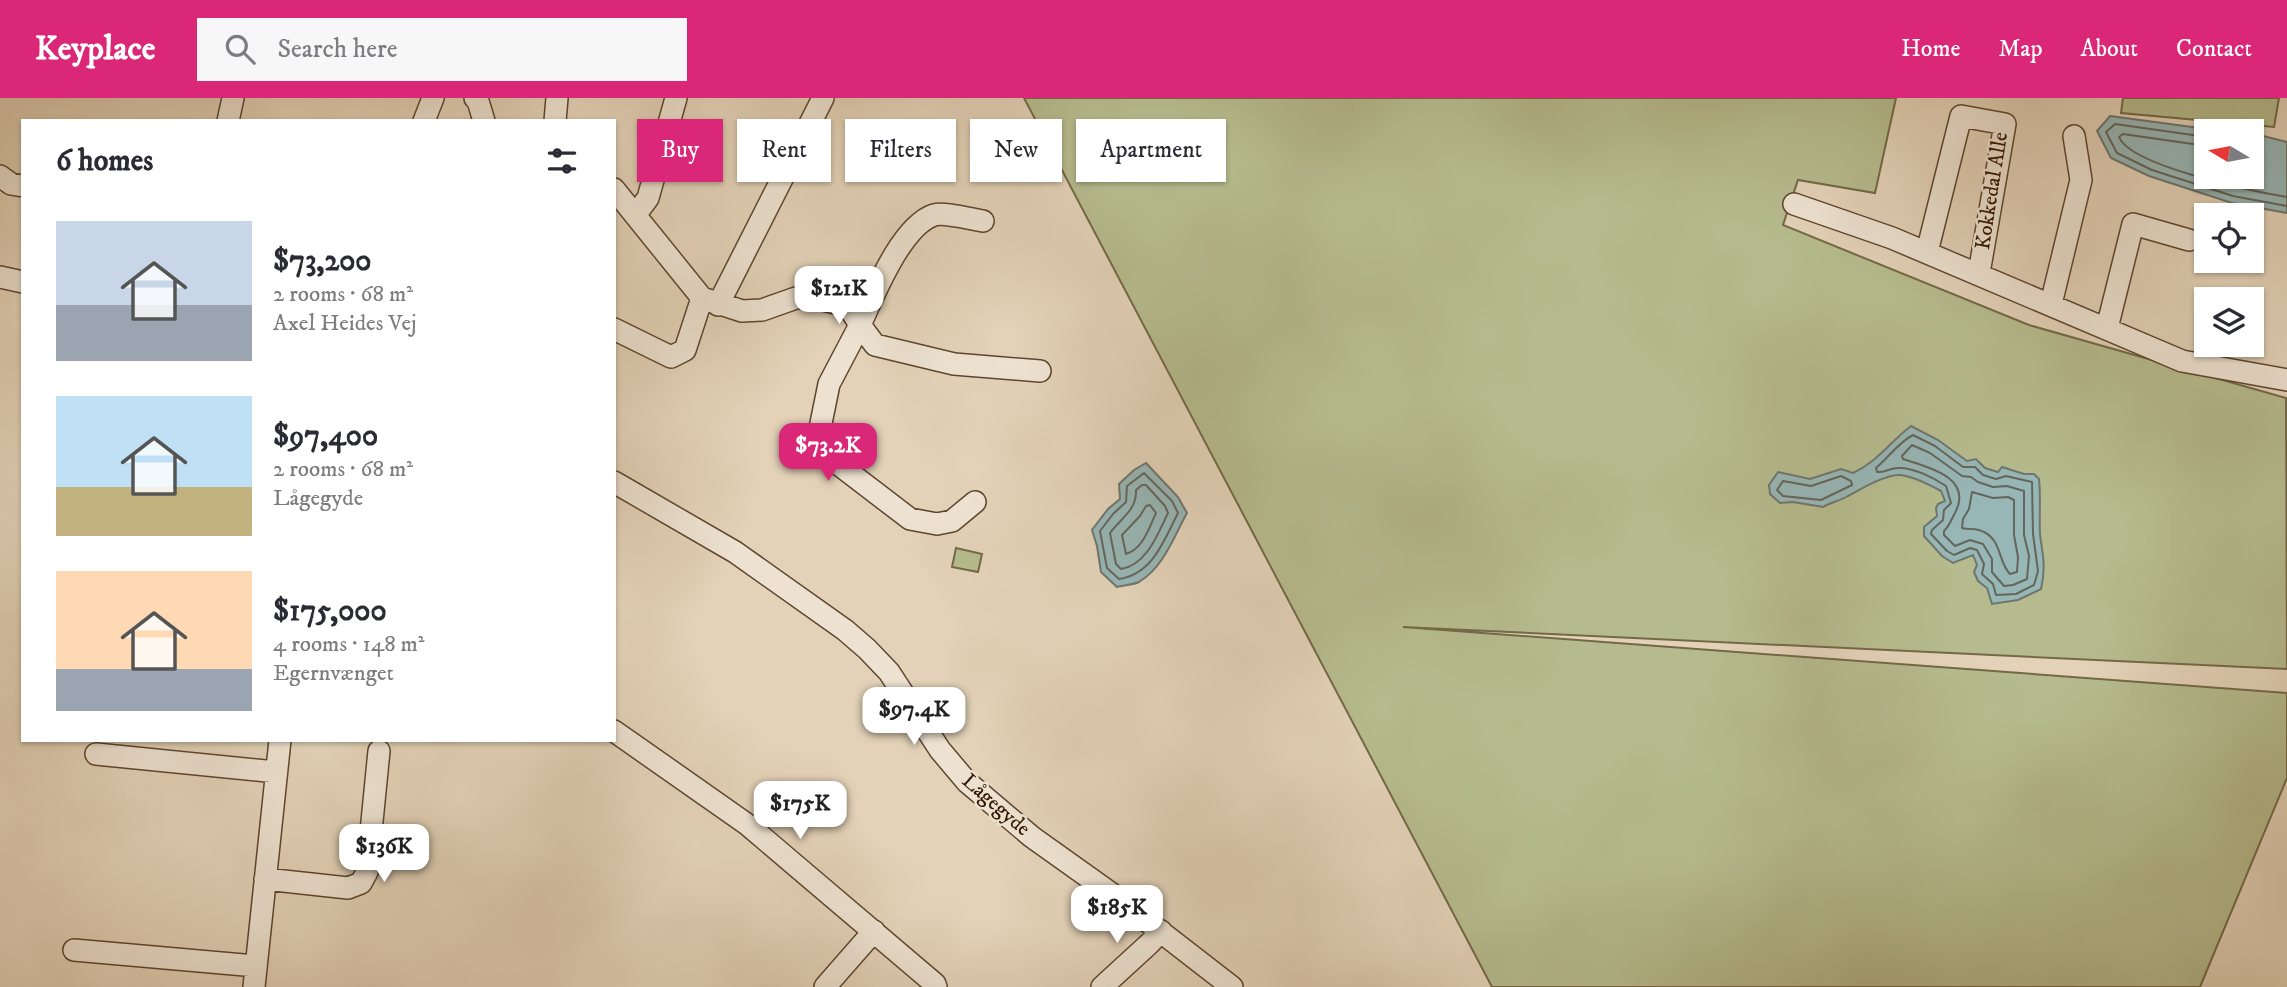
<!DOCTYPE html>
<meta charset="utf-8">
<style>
:root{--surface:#fff;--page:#f7f7f7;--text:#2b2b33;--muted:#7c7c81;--accent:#db2777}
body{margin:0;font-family:"IM FELL DW Pica",serif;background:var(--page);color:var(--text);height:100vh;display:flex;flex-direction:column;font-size:26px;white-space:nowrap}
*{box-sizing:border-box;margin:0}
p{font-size:23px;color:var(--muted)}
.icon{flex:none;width:38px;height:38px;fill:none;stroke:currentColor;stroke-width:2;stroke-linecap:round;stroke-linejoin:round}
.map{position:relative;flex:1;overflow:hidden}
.panel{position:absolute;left:21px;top:21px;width:595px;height:623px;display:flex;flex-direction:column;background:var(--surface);border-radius:0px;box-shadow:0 2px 5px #0004}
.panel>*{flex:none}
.banner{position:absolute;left:637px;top:21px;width:665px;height:63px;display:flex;gap:14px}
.needle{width:46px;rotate:280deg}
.controls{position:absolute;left:2194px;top:21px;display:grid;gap:14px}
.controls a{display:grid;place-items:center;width:70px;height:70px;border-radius:0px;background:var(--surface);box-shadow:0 2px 5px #0004;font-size:35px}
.price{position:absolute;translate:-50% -60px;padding:0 16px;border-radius:14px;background:#fff;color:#222;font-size:23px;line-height:46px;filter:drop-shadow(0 2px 4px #0008)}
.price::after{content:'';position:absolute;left:50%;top:42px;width:21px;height:16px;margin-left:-10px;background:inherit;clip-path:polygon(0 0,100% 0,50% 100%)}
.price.active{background:var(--accent);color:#fff}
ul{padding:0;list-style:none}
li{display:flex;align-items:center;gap:21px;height:175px;padding:0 35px}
li span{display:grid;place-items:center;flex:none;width:196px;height:140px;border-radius:0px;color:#555}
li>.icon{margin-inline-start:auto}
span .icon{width:84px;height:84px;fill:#fffc;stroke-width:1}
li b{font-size:30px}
h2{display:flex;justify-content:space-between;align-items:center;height:84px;padding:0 35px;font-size:30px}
.pill{padding:0 24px;border-radius:0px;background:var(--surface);box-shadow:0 2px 5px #0004;font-size:24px;line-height:63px}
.pill.active{background:var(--accent);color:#fff}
header{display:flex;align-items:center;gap:42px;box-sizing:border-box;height:98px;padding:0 35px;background:var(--accent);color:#fff}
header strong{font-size:33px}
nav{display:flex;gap:38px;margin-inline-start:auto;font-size:24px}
.search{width:490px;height:63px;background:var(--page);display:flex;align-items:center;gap:18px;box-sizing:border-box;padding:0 24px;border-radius:0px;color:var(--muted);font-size:26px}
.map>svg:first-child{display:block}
.green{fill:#b5bb8e;stroke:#746947;stroke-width:2}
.water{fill:#97b6b6;stroke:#6f766d;stroke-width:2}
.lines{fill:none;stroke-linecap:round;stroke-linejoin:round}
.shore{stroke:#64665b;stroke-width:2}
.minor-casing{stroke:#5e462e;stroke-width:24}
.minor{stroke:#ede2d1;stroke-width:21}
.labels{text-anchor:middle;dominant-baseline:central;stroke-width:5;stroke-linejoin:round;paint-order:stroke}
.street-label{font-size:21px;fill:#321700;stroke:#ede2d1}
</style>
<header>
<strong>Keyplace</strong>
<div class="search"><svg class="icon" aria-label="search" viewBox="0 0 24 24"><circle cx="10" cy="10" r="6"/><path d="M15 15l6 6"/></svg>Search here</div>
<nav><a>Home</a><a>Map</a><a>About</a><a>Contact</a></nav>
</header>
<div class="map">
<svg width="2287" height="889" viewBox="0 0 2287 889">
<rect width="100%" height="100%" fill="#e3d2b8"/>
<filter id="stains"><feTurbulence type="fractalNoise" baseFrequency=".00286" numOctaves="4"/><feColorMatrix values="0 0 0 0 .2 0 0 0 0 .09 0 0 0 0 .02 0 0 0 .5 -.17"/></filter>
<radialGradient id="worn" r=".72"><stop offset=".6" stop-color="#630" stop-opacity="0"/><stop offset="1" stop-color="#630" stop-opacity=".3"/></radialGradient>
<path class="green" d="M1024 0H1896L1875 95 1798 82 1783 127 2029 227 2286 300 2287 571 1403 529 2287 595V680L2200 889H1492Z
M2123 0H2279L2274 29 2121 15Z
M956 450 982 456 978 474 952 469Z"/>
<path class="water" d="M2110 18 2222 33H2207V79H2252V35L2287 44V115L2232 105 2149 78 2111 60 2097 33Z
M1128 43 1154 56 1160 63C1153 76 1140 78 1126 81L1109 71C1108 57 1117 51 1128 43Z
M1911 328 1938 342 1967 363 1976 361 1985 370 1998 374 2002 369 2024 376H2034L2039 381C2041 400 2039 419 2040 437 2043 458 2046 469 2041 491L2018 502 1992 506 1987 490 1978 483 1974 474 1977 467 1973 457 1953 465 1942 458 1924 438V429L1937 418 1936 410 1938 406 1945 403 1941 393C1930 387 1913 378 1900 377 1886 376 1861 391 1848 398 1840 403 1831 404 1823 409L1793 404 1780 405 1770 396 1769 387 1778 374 1810 381 1841 371 1853 375C1877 364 1890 344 1911 328Z
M1146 365 1178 399 1187 415C1174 438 1164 469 1139 484 1133 487 1123 487 1117 489L1101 474 1097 448 1092 432 1108 411 1120 401 1119 386 1134 372Z"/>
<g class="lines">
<path class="shore" d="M2207 39 2115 26 2106 34 2117 55 2152 72 2233 98 2287 108
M2207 48 2123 36 2119 39C2130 68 2256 94 2287 99
M1129 52 1148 61 1149 66 1128 74 1116 67V62Z
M1913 337 1935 348 1963 369H1975L1983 377 1996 381 2006 378 2032 384 2033 436 2038 473 2034 487 2016 496 1996 497 1993 486 1982 476 1984 466 1977 452 1970 450 1954 457 1947 453 1931 436 1932 432 1943 422 1944 412 1951 405 1946 388C1934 380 1913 369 1898 370 1890 370 1884 375 1877 374L1876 370C1889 359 1899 344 1913 337Z
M1912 347 1930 355 1962 378 1971 379 1978 384 1993 389 2007 388 2024 393V437L2029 458 2027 481 2013 487 2004 488 1992 474V461L1983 446 1970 442 1955 448 1944 437V433C1950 427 1951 422 1955 415 1974 379 1927 369 1903 361L1902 358Z
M1144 375 1172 403 1178 415C1164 442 1153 476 1119 481L1107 470 1100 433 1113 416 1126 404 1127 388Z
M1841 378 1851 383 1852 387 1821 402 1783 398 1777 392 1783 383 1811 388Z
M1142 387H1146L1165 408 1168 415C1158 435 1147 467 1121 471L1116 466 1110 435C1121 420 1137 412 1136 392Z
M1972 394 1993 400 2008 399 2014 402V437L2018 459 2017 474 2010 476C1998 464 2002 443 1984 434 1977 430 1969 432 1962 430L1963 421 1969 411Z
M1150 407 1156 415C1149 430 1143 451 1126 456L1122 437 1140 418 1146 408Z"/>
<g class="minor-casing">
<path id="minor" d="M475 0 478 3 484 23
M228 23 233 0
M424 23 433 0
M555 23 557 0
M0 78 11 86 23 88
M614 91 702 200 742 213 762 212 796 200 811 199 848 208 860 227 829 286 818 340 825 356 910 421 937 426 952 423 975 404
M1794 106 1892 140 2182 263 2287 282
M636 116 648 100 676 0
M983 123C971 121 944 114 934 117 901 128 874 197 860 227L875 247 954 266 1040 273
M1927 154 1961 18 2005 26 1979 175
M0 179 23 184
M2051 206 2081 82 2074 38
M718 207 823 0
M2107 230 2133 126 2189 142
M614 231 671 259 685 252 702 200
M614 384 735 454 845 532 867 551 889 574 940 652 967 684 1032 739 1112 796 1232 889
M614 633 748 727 935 886 936 889
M96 656 276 674
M265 781 348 790 361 785 367 774 379 653
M74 852 256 868
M254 889 280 642
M825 889 874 833
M1102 889 1150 845 1161 833"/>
</g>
<use href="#minor" class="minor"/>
</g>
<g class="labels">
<g class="street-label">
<text transform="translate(1992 93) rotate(-81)">Kokkedal Alle</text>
<text transform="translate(996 707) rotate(41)">Lågegyde</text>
</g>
</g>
<rect width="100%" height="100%" filter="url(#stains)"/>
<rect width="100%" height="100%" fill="url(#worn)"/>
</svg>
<div class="controls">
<a><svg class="needle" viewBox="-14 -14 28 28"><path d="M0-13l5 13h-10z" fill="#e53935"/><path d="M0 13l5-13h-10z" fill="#7c7c81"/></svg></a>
<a><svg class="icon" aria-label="locate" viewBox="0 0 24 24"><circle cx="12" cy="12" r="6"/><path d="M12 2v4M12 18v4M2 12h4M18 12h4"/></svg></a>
<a><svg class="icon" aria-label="layers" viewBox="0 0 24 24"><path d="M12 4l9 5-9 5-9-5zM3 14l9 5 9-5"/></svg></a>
</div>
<b class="price" style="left:839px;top:228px">$121K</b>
<b class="price active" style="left:828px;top:385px">$73.2K</b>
<b class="price" style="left:914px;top:649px">$97.4K</b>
<b class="price" style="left:800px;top:743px">$175K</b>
<b class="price" style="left:384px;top:786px">$136K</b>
<b class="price" style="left:1117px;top:847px">$185K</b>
<div class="banner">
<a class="pill active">Buy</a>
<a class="pill">Rent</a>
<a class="pill">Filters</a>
<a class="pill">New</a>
<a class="pill">Apartment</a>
</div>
<section class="panel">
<h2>6 homes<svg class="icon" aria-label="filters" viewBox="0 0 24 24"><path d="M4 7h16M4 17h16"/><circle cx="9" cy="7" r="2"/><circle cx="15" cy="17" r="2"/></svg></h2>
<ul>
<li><span style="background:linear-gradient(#c9d6e8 60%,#9aa5b1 0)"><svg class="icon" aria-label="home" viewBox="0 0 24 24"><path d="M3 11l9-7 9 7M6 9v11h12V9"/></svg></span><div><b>$73,200</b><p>2 rooms · 68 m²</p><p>Axel Heides Vej</p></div></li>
<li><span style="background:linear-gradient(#bfe0f5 65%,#c2b280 0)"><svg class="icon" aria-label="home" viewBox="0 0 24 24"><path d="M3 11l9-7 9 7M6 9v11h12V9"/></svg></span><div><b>$97,400</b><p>2 rooms · 68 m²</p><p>Lågegyde</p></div></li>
<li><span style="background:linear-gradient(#ffd9b3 70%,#9aa5b1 0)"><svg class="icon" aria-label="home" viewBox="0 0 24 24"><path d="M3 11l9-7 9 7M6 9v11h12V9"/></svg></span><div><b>$175,000</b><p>4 rooms · 148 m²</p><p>Egernvænget</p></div></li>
</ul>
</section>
</div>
